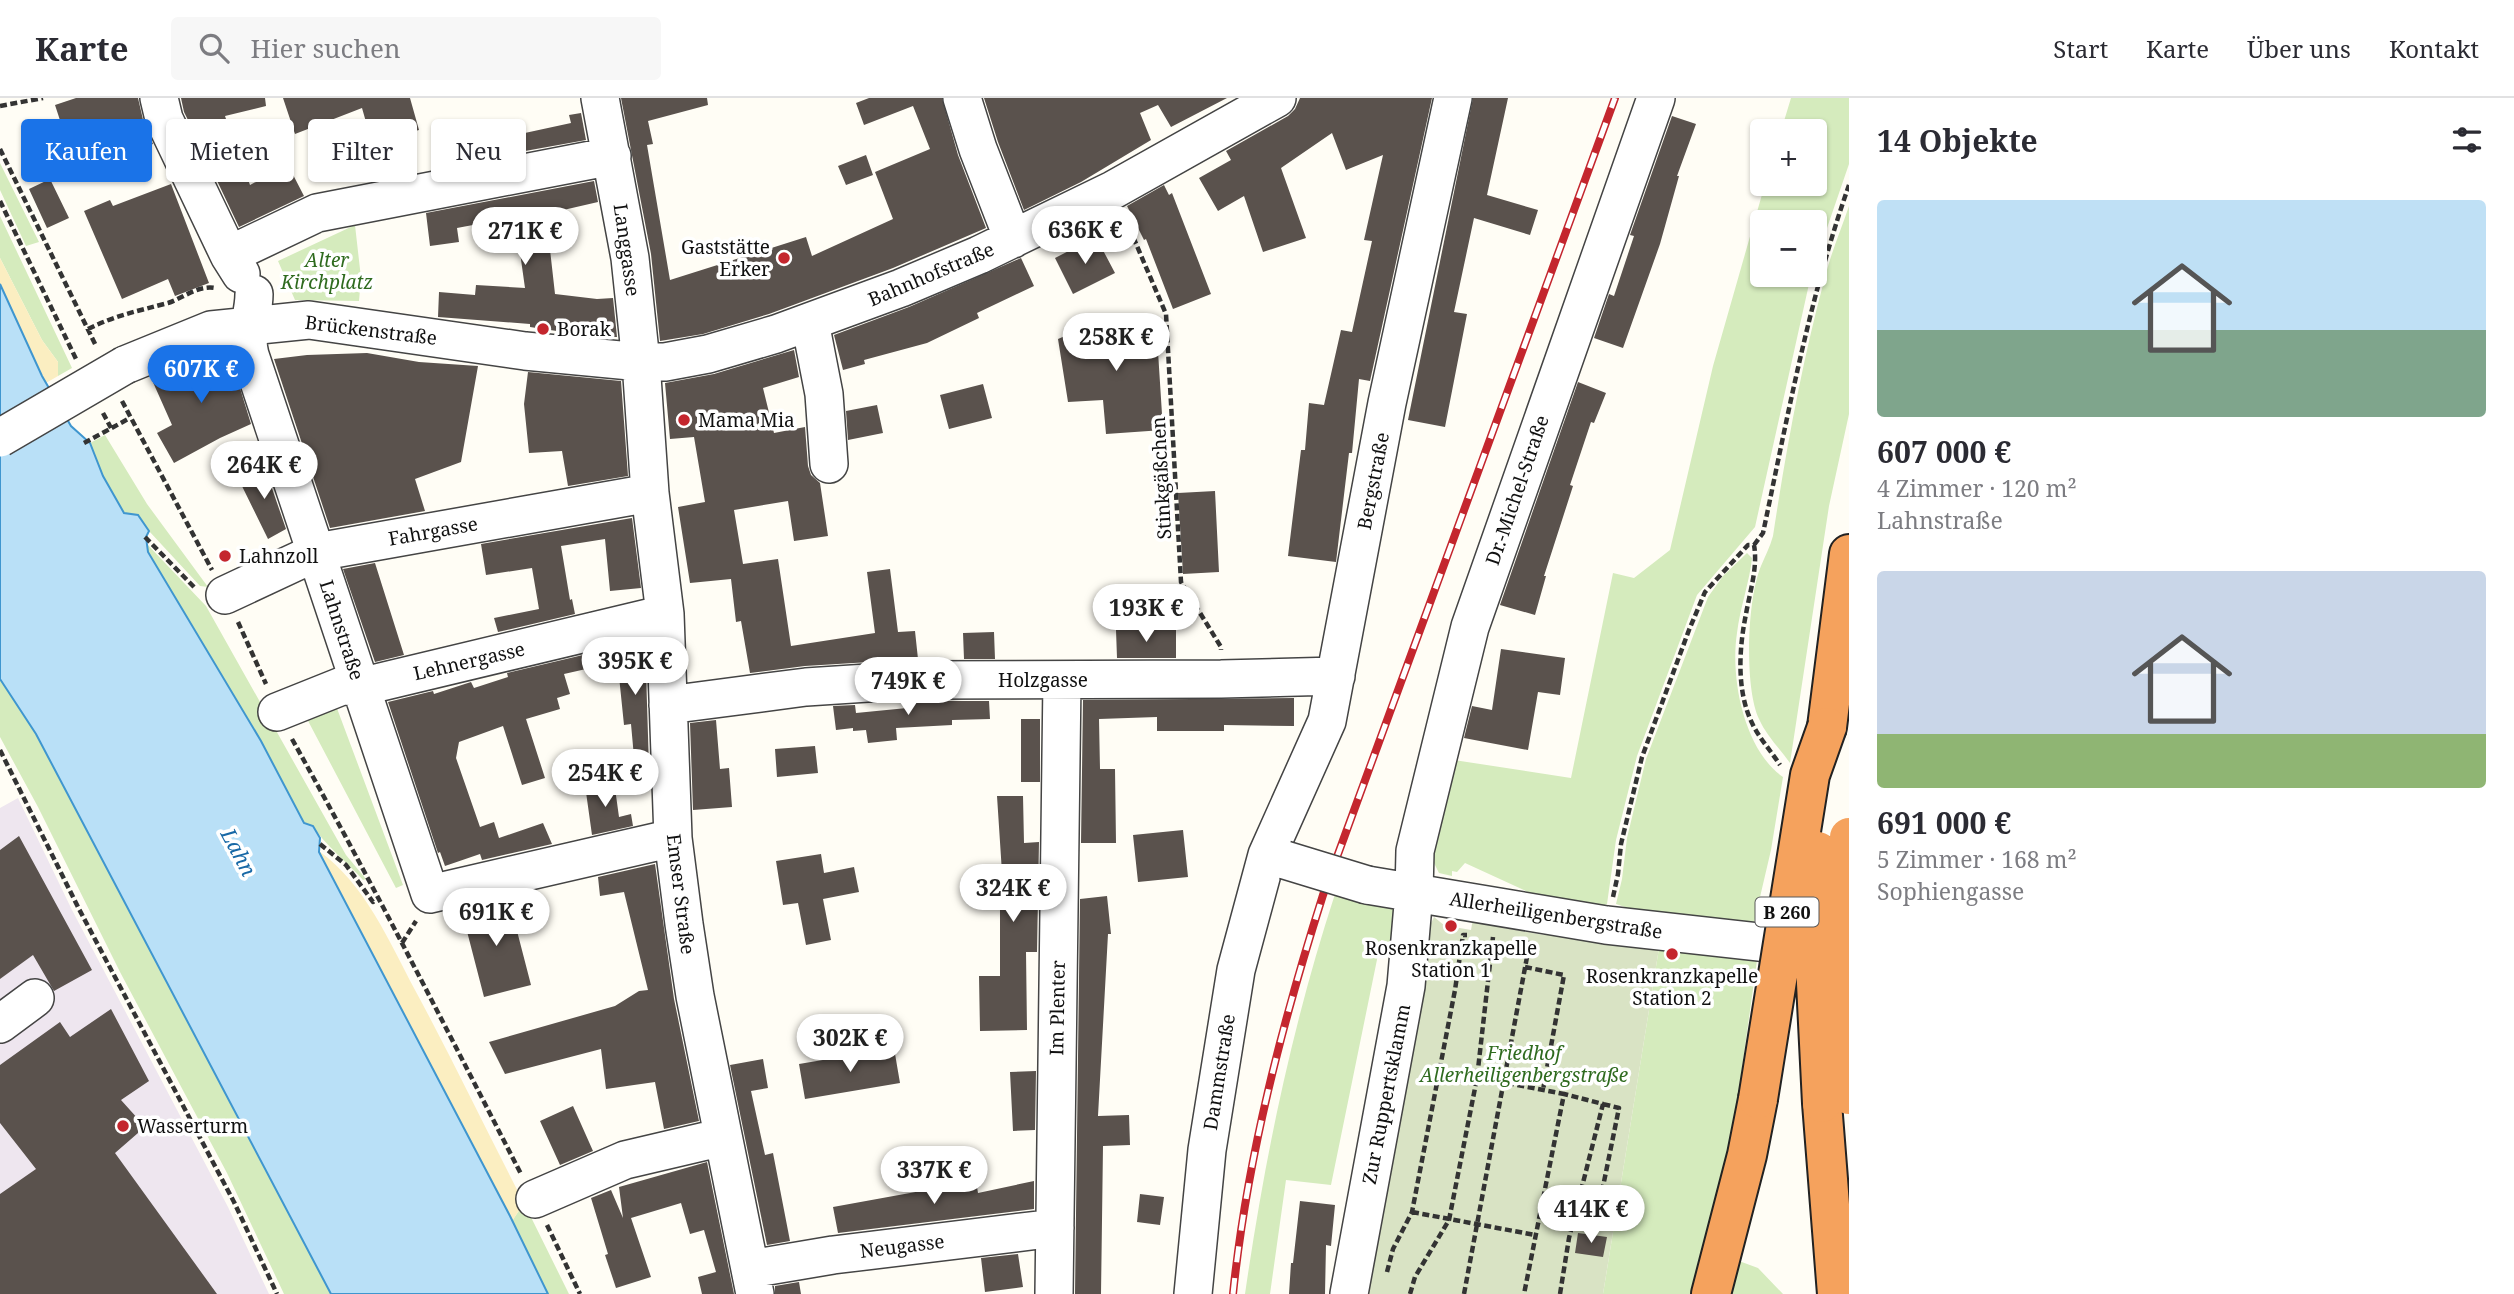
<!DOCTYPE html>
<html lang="de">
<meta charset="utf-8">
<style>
:root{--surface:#fff;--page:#f7f7f7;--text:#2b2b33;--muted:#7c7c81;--line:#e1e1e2;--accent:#1a73e8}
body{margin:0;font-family:"Noto Serif",serif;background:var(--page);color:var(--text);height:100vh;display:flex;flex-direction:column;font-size:26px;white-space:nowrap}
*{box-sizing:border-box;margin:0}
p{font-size:23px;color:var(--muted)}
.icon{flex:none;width:38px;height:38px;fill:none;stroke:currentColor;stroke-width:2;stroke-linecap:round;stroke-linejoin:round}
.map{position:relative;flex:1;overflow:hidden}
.side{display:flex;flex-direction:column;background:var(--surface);width:665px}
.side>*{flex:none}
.banner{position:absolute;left:21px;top:21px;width:665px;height:63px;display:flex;gap:14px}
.buttons{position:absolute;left:1750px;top:21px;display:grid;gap:14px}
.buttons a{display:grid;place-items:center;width:77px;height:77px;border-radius:7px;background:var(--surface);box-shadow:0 2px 5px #0004;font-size:35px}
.price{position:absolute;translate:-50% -60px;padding:0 16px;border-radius:24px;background:#fff;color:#222;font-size:23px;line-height:46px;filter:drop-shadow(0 2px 4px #0008)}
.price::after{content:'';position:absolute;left:50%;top:42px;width:21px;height:16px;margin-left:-10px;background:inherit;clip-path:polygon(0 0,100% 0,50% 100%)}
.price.active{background:var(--accent);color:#fff}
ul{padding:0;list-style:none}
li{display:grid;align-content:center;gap:14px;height:371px;padding:0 28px}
li span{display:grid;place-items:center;height:217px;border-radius:7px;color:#555}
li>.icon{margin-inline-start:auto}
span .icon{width:126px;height:126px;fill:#fffc;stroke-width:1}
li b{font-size:30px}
h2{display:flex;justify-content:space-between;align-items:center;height:84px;padding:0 28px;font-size:30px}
.pill{padding:0 24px;border-radius:7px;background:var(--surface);box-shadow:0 2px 5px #0004;font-size:24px;line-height:63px}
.pill.active{background:var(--accent);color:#fff}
header{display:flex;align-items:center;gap:42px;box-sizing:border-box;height:98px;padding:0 35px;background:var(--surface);border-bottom:2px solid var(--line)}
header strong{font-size:33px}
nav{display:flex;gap:38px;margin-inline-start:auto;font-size:24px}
.search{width:490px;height:63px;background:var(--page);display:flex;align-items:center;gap:18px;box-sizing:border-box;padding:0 24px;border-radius:7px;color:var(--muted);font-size:26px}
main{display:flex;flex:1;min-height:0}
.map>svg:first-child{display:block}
.industrial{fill:#eee6ef}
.green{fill:#d5ebbd}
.sand{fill:#fbeec1}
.cemetery{fill:#d9e3c4}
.water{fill:#b9e0f7;stroke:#3f96cf;stroke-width:2}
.building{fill:#5a524d}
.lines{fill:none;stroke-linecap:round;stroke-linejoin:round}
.minor-casing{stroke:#444;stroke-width:40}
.highway-casing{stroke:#222;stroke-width:42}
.path{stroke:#333;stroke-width:4.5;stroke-dasharray:7 3.5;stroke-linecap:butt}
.minor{stroke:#fff;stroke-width:37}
.highway{stroke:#f5a25d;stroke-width:38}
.rail-casing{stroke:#c4262e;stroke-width:8}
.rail{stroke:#fff;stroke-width:5;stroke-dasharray:16;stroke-linecap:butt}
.minor-bridge-casing{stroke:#444;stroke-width:40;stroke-linecap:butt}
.highway-bridge-casing{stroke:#222;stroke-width:42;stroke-linecap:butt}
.minor-bridge{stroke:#fff;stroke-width:37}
.highway-bridge{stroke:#f5a25d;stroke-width:38}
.poi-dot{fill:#c4262e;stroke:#fff;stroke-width:2.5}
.labels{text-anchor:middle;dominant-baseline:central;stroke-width:7;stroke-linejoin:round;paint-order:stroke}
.shield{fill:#fff;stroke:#585858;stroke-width:2}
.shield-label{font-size:18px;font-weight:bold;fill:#111}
.poi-label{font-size:19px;fill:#111;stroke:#fff;text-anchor:start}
.street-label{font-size:19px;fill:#111;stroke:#fff}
.park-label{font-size:19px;font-style:italic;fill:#2f6b1f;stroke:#fff}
.water-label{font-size:21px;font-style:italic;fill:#1768a6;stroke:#fff}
</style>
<header>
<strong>Karte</strong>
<div class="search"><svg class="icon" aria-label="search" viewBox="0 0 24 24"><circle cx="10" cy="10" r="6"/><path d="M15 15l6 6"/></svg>Hier suchen</div>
<nav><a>Start</a><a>Karte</a><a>Über uns</a><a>Kontakt</a></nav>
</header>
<main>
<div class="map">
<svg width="1849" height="1196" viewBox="0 0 1849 1196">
<rect width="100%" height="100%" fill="#fffdf5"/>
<path class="industrial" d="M18 700 72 812 228 1109 269 1196H0V710Z"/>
<path class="green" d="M1791 0H1849V66L1815 165V124H1762V177H1811L1755 429 1697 497 1637 658 1616 742 1607 806 1590 813 1552 805 1465 765 1457 774 1452 773V778L1439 775 1433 763 1454 662 1571 680 1613 475 1634 480 1670 452 1713 268 1765 86H1815V33H1781Z
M0 65 39 144 26 148 0 92Z
M1849 108V316L1829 408 1790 665C1780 651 1766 637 1759 621 1744 589 1747 501 1761 468 1765 458 1770 449 1773 438 1786 352 1802 264 1825 179 1831 155 1841 132 1849 108Z
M0 118 72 270 58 278V264L42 242 0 160Z
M355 127 361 180 359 203 295 202 278 163Z
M105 337 147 406 208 489 200 488 149 433 138 417 124 415 103 378 90 345Z
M146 445 206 508 346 757 366 781 363 782C348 765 324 746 313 728L304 725 261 643 148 454Z
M1747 455 1752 460C1750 482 1740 510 1737 535 1730 580 1744 652 1783 679L1771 752 1753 829 1639 820 1628 810 1616 806 1622 781 1627 740 1646 661 1708 499 1723 478Z
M0 581 36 636 331 1196H284L227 1075 120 874 38 709 0 639Z
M335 605 403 787 396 790 306 619Z
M1335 796 1393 810V845L1381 842 1331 1087 1286 1082 1270 1196H1245C1265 1058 1292 928 1335 796Z
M1660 844 1758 855 1738 999 1748 1000 1701 1196H1603Z
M524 1105 569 1196H548L512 1123Z
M1739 1163 1758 1170 1783 1196H1729Z"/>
<path class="sand" d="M0 160 42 242 58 264V278L46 285 0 186Z
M319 753C365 786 389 843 415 892 453 962 487 1034 524 1105L512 1123Z"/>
<path class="cemetery" d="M1474 815 1495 818 1504 830 1544 837 1546 830 1660 844 1603 1196H1367L1424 840 1434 819 1450 832 1454 829 1471 832Z"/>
<path class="water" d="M0 186 42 278 71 328 90 345 103 378 124 415 138 417 149 433 146 439 148 454 261 643 304 725 313 728 320 740 319 754 510 1118 548 1196H331L36 636 0 581Z"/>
<path class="building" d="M76 0H138L144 26 153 46 76 71 55 7Z
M181 0H265L266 8 225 18 226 21 193 32 184 14Z
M283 0H410L419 32 372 45 362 10 295 36Z
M621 0H707L708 7 648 23 653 46 647 47 670 182 806 139 812 158 893 121 875 74 930 51 913 8 864 27 856 5 869 0H942L958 57 986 130 893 170 769 216 703 236 660 243 651 156Z
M984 0H1227L1171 29 1158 7 1140 15 1151 42 1081 84 1024 112 998 44Z
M1300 0H1432L1370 283 1359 281 1352 355H1349L1336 464 1288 458 1301 352H1305L1309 305 1324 307 1341 232 1352 234 1372 143 1364 142 1383 57 1346 72 1332 35 1281 70 1306 140 1263 154 1244 98 1218 113 1199 80 1231 62 1226 53 1288 18 1295 11Z
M1473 0H1508L1487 97 1538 112 1530 137 1474 120 1454 214 1467 216 1445 329 1408 322Z
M581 15 586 42 514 55 511 38 571 25 569 17Z
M1672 18 1696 26 1677 78H1679L1660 146 1623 250 1594 240 1609 196 1614 198 1634 138 1630 137Z
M866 57 873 77 846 87 838 68Z
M240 59 250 87 288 67 304 98 239 129 211 70Z
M50 81 69 120 47 130 29 91Z
M594 83 598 104 546 116 555 196 597 201 613 200 617 239H597L530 229V226L438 219 439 194 475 197 476 187 525 190 515 119 457 130 459 144 430 148 426 115Z
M171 86 209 185 175 198 168 181 122 201 84 113 110 102 113 108Z
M1164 87 1169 97 1172 95 1211 196 1173 211 1146 141 1144 142 1127 108Z
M1096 139 1115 175 1073 196 1055 160Z
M1021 160 1034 188 977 215 979 220 927 245 864 262 865 266 843 272 834 237 909 209Z
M1156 222 1163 332 1106 336 1103 302 1068 304 1058 241 1095 225Z
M228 251 251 326 220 340 174 365 157 335 172 327 152 282Z
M794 252 799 279 763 290 774 335 805 329 808 368 811 377 820 385 828 438 794 443 788 403 734 412 743 466 778 461 791 548 875 535 867 474 890 471 898 534 915 533 918 561 805 568 750 575 741 523 736 524 731 481 690 485 678 409 705 404 694 339 670 341 665 285 714 276Z
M367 255 419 264 478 268 461 364 415 381 425 413 330 430 274 261 307 257Z
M528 274 621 283 628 378 568 388 562 353 529 355 524 306Z
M1578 284 1606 295 1594 325 1591 324 1570 387 1573 388 1544 478H1546L1535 517 1500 507Z
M983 286 992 320 949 331 940 297Z
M877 307 883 335 848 342 846 313Z
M264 367 286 431 268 441 239 382Z
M1215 393 1219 474 1183 476 1178 395Z
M632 420 641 490 610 493 605 441 561 448 570 502 572 501 575 516 498 534 494 520 539 511 532 470 486 477 481 446Z
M375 465 404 557 375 564 343 471Z
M1176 531V560H1117L1116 532Z
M994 534 995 561H964L963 535Z
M645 542 649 669 635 670 631 626 624 627 616 549Z
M1501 551 1565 560 1560 597 1538 594 1528 652 1464 640 1472 608 1492 612Z
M583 557 586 571 564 576 570 596 557 600 560 611 526 621 545 680 522 687 503 628 459 644 456 660 480 729 494 724 499 740 543 725 552 746 482 762 480 756 445 768 440 754 438 755 388 604 433 593 434 596 471 584 474 590 508 579 507 575Z
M1294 600V628L1224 627V633H1157V619L1099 621 1100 671H1115L1116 745H1081L1083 602Z
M907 603H989L990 621 952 622V627L896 630 897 642 868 645 866 632 853 633V630L836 632 833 608 855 607 856 615 907 610Z
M1021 621H1040V684H1021Z
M716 622 720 671 729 670 732 709 693 712 690 625Z
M815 648 818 675 777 679 775 651Z
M614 683 619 719 631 716 633 728 592 737 585 687Z
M997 698H1023L1024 745 1039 744 1037 854H1026L1027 932 980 933 979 878H1000V790H1003Z
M1183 732 1188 779 1138 784 1133 737Z
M19 738 92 872 54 893 33 857 0 881V752Z
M821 756 824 775 854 769 859 794 823 801 831 842 806 847 798 805 783 807 776 763Z
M655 766 674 901 699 1023 664 1031 655 984 606 991 601 951 505 976 489 944 615 908 639 893 648 892 624 794 600 798 598 779Z
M1107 798 1111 836H1108L1098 1018 1129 1017 1130 1047 1103 1048 1101 1196H1075L1080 801Z
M509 802 531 887 484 899 462 814Z
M111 911 149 983 121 1002 139 1022 138 1035 115 1055 217 1196H0V1096L36 1071 0 1025V967L60 924 70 939Z
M894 950 900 985 805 1001 799 966Z
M763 961 768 990 751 993 765 1057 773 1055 790 1143 767 1147 730 967Z
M1036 973 1035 1032 1013 1033 1010 974Z
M573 1008 593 1053 560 1067 540 1023Z
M707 1064 734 1196H702L698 1179 716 1174 704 1132 690 1136 681 1105 631 1120 651 1179 616 1190 605 1157 608 1156 591 1100 611 1092 623 1120 619 1089Z
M976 1083 978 1095 1034 1083V1111L838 1135 833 1109Z
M1140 1096 1164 1099 1160 1127 1137 1124Z
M1300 1103 1335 1107 1331 1148 1326 1147 1325 1196H1289L1291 1165H1293Z
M1578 1135 1607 1139 1603 1159 1575 1155Z
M1018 1156 1023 1189 985 1194 981 1160Z
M799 1184 801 1196H775V1188Z"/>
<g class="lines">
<g class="minor-casing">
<path id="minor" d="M159 0 164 21 229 157 241 176
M600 0 630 160 641 264 650 395 665 516 673 740 684 826 695 898 755 1196
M962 0 978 51 1013 141
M229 157 317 115 612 58
M254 196C254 218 244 235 250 257L430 796 673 740
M810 224 824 296 829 366
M125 267 211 232 309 222 525 253 641 264H665L708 256 776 236 901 190 979 157 1113 92 1277 0
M225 497 317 454 650 395
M668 607 806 589 914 582 1221 581 1336 578
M277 614 342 588 360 589 665 516
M1367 787 1606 827 1813 850
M0 926 35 900
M535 1101 625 1062 723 1039
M750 1171 833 1157 1055 1130
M1054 1196 1062 582
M1193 1196 1207 1052 1236 872 1267 757 1327 623 1387 305 1453 0
M1349 1196 1406 888 1414 795 1415 753 1470 529 1656 0"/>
</g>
<g class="highway-casing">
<path id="highway" d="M1827 629 1849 456
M1822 1005 1837 1196
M1711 1196 1747 1057 1758 1001"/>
</g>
<path class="path" d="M0 8 43 0
M0 51 96 248
M0 103 77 263
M1125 120 1166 216 1181 484 1221 549V552
M88 231C116 217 138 213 168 205 183 200 198 187 215 190
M122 303 212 472
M103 315 111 330
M84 345 130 320
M145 439 196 491
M1754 447 1763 435C1788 317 1809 201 1849 87
M238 524 266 586
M292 641C372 784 446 930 521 1076
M0 652 79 811 234 1104 277 1196
M320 746 346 767 373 804 380 801
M1613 799 1618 776 1621 746 1642 659 1689 532 1705 494 1748 447H1754C1758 469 1750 493 1746 516 1739 550 1736 594 1753 627 1760 641 1771 653 1780 667
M402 845 416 823
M1525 869 1564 877 1543 992
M1439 979 1464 983 1466 977 1564 996 1524 1196
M1412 1114 1535 1137
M1574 1118 1596 1123 1619 1010 1603 1006
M547 1127 580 1196
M1387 1174 1393 1151 1412 1114 1455 892 1463 837H1467
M1410 1196 1415 1179 1449 1122 1477 980 1493 839
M1464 1196 1530 843
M1560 1196 1569 1140 1603 1006 1564 996"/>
<use href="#minor" class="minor"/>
<use href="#highway" class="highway"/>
<g class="rail-casing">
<path id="rail" d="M1233 1196C1247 1060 1282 926 1323 797L1615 0"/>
</g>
<use href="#rail" class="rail"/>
<g class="minor-bridge-casing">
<path id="minor-bridge" d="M0 340 125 267
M1285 762 1367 787"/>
</g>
<g class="highway-bridge-casing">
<path id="highway-bridge" d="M1849 739 1845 867 1849 997
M1818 753 1815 865 1822 1005
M1758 1001 1810 677 1827 629"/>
</g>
<use href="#minor-bridge" class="minor-bridge"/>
<use href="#highway-bridge" class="highway-bridge"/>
</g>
<g class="poi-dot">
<circle cx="784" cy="160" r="7"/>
<circle cx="543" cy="231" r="7"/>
<circle cx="684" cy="322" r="7"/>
<circle cx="225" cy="458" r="7"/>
<circle cx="1451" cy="828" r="7"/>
<circle cx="1672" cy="856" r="7"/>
<circle cx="123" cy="1028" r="7"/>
</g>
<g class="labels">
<rect class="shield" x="1755.5" y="799.5" width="63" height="29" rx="5"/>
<g class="shield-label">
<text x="1787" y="814">B 260</text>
</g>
<g class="poi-label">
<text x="770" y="149" text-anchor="end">Gaststätte<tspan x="770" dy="22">Erker</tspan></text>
<text x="557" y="231">Borak</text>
<text x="698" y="322">Mama Mia</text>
<text x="239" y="458">Lahnzoll</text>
<text x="1451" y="850" text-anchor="middle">Rosenkranzkapelle<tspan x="1451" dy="22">Station 1</tspan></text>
<text x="1672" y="878" text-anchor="middle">Rosenkranzkapelle<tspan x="1672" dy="22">Station 2</tspan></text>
<text x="137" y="1028">Wasserturm</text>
</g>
<g class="street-label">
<text transform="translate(627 152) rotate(82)">Langgasse</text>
<text transform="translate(931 176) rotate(-23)">Bahnhofstraße</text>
<text transform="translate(371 232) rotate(7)">Brückenstraße</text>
<text transform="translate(1161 380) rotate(-93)">Stinkgäßchen</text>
<text transform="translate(1373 383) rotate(-79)">Bergstraße</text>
<text transform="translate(1517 392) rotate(-71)">Dr.-Michel-Straße</text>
<text transform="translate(433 433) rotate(-10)">Fahrgasse</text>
<text transform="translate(342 532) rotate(72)">Lahnstraße</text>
<text transform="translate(469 563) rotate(-13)">Lehnergasse</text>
<text x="1043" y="582">Holzgasse</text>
<text transform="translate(681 796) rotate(83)">Emser Straße</text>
<text transform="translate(1556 817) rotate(9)">Allerheiligenbergstraße</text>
<text transform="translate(1057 910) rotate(-89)">Im Plenter</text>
<text transform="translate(1219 974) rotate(-81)">Dammstraße</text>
<text transform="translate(1386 996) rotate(-79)">Zur Ruppertsklamm</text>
<text transform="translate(902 1148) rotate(-7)">Neugasse</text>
</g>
<g class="park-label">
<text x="327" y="162">Alter<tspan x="327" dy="22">Kirchplatz</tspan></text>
<text x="1524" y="955">Friedhof<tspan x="1524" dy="22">Allerheiligenbergstraße</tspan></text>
</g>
<g class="water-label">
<text transform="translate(239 754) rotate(62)">Lahn</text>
</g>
</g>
</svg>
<div class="buttons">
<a>+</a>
<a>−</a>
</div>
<b class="price" style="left:1085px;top:168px">636K €</b>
<b class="price" style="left:525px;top:169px">271K €</b>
<b class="price" style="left:1116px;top:275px">258K €</b>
<b class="price active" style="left:201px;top:307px">607K €</b>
<b class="price" style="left:264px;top:403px">264K €</b>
<b class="price" style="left:1146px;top:546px">193K €</b>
<b class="price" style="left:635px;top:599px">395K €</b>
<b class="price" style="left:908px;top:619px">749K €</b>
<b class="price" style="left:605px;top:711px">254K €</b>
<b class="price" style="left:1013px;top:826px">324K €</b>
<b class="price" style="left:496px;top:850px">691K €</b>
<b class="price" style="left:850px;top:976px">302K €</b>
<b class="price" style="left:934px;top:1108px">337K €</b>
<b class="price" style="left:1591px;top:1147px">414K €</b>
<div class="banner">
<a class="pill active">Kaufen</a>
<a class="pill">Mieten</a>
<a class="pill">Filter</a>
<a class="pill">Neu</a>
</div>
</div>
<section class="side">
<h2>14 Objekte<svg class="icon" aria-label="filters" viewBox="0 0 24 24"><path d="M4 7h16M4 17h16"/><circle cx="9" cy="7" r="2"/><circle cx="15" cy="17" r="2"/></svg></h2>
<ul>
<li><span style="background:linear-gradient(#bfe0f5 60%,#7fa58c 0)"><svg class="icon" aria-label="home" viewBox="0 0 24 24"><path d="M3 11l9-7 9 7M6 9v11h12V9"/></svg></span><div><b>607 000 €</b><p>4 Zimmer · 120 m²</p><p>Lahnstraße</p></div></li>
<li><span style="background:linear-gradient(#c9d6e8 75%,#8fb573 0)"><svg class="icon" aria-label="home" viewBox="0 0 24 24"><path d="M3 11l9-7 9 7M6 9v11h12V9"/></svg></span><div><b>691 000 €</b><p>5 Zimmer · 168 m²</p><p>Sophiengasse</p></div></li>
</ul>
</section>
</main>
